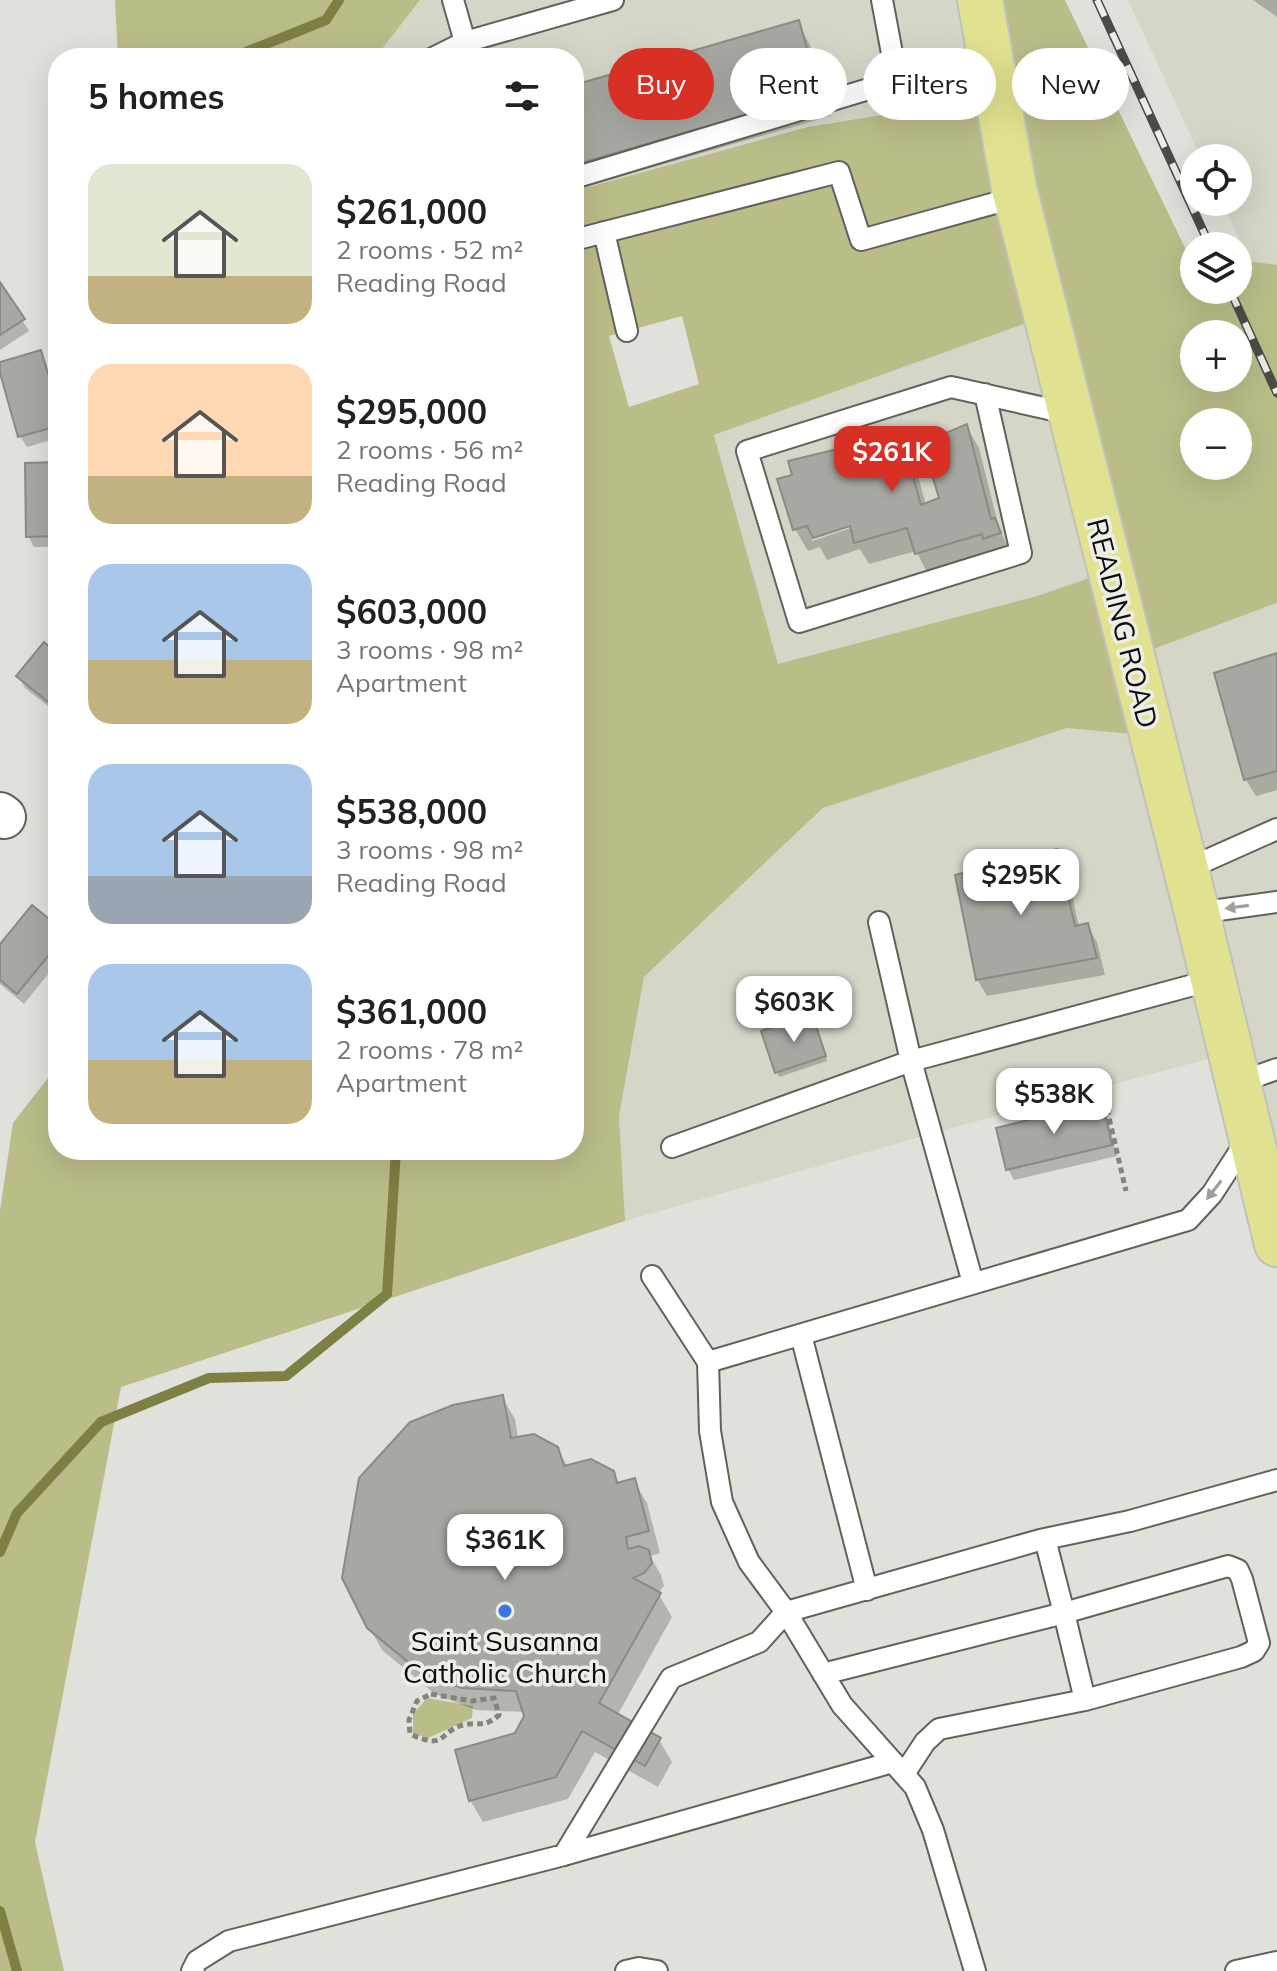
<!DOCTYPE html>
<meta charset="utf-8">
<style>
:root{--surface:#fff;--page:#f6f6f6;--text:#202124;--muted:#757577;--accent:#d93025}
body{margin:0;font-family:Mulish,sans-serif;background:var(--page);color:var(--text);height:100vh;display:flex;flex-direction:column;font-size:30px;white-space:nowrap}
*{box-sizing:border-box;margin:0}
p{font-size:26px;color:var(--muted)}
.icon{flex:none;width:44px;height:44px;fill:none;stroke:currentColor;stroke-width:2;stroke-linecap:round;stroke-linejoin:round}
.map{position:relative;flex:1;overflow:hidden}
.panel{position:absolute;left:48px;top:48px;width:536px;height:1112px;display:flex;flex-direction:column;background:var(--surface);border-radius:32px;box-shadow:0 8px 32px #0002}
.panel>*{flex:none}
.hud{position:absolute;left:608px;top:48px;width:548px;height:72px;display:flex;gap:16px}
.buttons{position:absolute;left:1180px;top:144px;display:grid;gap:16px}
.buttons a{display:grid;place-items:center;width:72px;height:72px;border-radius:50%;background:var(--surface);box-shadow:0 8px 32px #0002;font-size:40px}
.price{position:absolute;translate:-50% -68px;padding:0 18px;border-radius:16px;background:#fff;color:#222;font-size:26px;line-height:52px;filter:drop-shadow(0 2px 4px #0008)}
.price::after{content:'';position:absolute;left:50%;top:48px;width:24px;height:18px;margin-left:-12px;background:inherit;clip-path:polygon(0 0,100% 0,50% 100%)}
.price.selected{background:var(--accent);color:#fff}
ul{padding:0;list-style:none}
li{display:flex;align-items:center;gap:24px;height:200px;padding:0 40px}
li span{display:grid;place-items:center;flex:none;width:224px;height:160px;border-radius:24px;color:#555}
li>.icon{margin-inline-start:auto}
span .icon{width:96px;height:96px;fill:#fffc;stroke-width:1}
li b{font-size:34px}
h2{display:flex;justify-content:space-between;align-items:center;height:96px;padding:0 40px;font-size:34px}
.pill{padding:0 28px;border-radius:36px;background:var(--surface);box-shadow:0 8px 32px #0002;font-size:28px;line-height:72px}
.pill.selected{background:var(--accent);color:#fff}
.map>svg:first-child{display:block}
.built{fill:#d5d6c8}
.green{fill:#babd88;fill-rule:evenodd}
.shadow{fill:#0003;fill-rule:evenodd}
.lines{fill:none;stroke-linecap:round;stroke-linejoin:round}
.stream{stroke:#7d7f43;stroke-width:10}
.building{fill:#a7a8a1;stroke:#8a8b84;stroke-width:2}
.service-casing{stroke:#62625c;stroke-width:24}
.minor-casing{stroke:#62625c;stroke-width:46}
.primary-casing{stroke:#c0c0bf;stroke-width:48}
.path{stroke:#83847f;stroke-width:5;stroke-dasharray:6 4;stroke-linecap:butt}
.service{stroke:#fff;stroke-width:20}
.minor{stroke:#fff;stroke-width:42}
.primary{stroke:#e0e28f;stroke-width:44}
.rail-casing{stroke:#4b4c48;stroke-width:9}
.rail{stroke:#edeee7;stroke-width:6;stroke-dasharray:18;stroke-linecap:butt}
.oneway{fill:#9e9e9d}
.poi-dot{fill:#3977e5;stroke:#edeee7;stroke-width:3}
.labels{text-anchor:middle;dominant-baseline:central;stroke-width:7;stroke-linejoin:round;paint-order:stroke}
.street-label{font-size:28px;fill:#0c0c0a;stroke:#edeee7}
.poi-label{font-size:28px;fill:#0c0c0a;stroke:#edeee7}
</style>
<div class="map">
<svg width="1277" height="1971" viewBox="0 0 1277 1971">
<rect width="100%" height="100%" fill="#e0e1da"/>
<path class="built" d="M420 0H982L996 95 808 127 574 191V58H375Z
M1128 0H1277V320L1222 202H1238V158H1201Z
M1046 316 1110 572 1037 596 778 665 714 435Z
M1277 603V1244L1230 1053 966 1124 625 1221 619 1116 644 977 823 808 1067 728 1151 736 1132 657Z"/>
<path class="green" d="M115 0H420L375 58H118Z
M981 0H1065L1188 254 1194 255V290H1238V260L1277 265V603L1132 657 1152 736 1067 728 823 808 644 977 619 1116 625 1221 121 1387 35 1842 64 1971H0V1210L13 1123 58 1065V1150H574V191L808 127 996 96ZM682 316 699 384 629 407 609 336ZM1046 316 1110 571 1037 596 778 664 714 435ZM1194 334H1238V378H1194ZM1194 422H1238V466H1194Z
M427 1698 473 1706 472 1718 428 1738 413 1733V1714Z"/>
<path class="shadow" d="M1253 0H1277V17Z
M798 23 810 45 831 116 574 190V87Z
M0 285 29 331 0 350Z
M40 352 46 363 58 403V438L27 447 20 436 0 364Z
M966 426 979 448 999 528 1012 556 929 576 916 551 869 564 860 549 827 560 820 547 808 551 795 529V477L837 451 844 463 904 447 916 469 926 505 941 499ZM859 522 860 525 812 541V536Z
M58 464V547H34L28 536Z
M1277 655V790L1256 796 1246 780 1216 675Z
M58 656V714L25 688 19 677Z
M1056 852 1066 868 1079 927 1087 925 1097 942 1105 975 987 996 977 979Z
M58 929V962L24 1004 0 984V947Z
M814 1021 827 1061 779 1077 763 1032Z
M1101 1105 1107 1116 1117 1156 1014 1180 1008 1169Z
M502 1397 515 1419 518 1438 557 1448 568 1467 613 1473 620 1484 634 1481 647 1503 660 1553 650 1556 661 1575 664 1586 658 1593 672 1617 617 1716 659 1740 672 1762 658 1787 595 1752 568 1799 483 1822 470 1800 517 1735 526 1716 525 1712 476 1710 435 1694 382 1650 369 1627Z"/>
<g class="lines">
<path class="stream" d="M231 58 326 20 339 0
M0 1552 17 1513 101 1422 209 1378 286 1376 387 1294 396 1150
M0 1911 17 1971"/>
</g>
<path class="building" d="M799 20 820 94 574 165V85Z
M0 282 25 319 0 335Z
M41 350 58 408V426L18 437 0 373V362Z
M967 424 991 519 995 518 1001 533 983 539 982 534 915 554 907 528 854 543 850 526 813 538 807 526 793 530 777 479 792 475 788 461 838 449 842 462 904 445 921 505 939 498 922 443Z
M58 462V536L26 537 25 463Z
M44 642 58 654V710L16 676Z
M1277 653V771L1244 780 1214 673Z
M1057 849 1075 926 1088 923 1097 958 976 980 955 875Z
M32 905 58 926V944L17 994 0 980V944Z
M812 1014 826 1056 775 1073 761 1031Z
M1102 1102 1112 1145 1006 1170 996 1128Z
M503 1395 511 1438 534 1434 558 1447 564 1466 591 1459 614 1471 617 1483 635 1478 649 1531 626 1537 628 1549 639 1546 649 1550 652 1563 644 1573 633 1578 661 1593 599 1703 661 1738 645 1766 582 1731 556 1777 469 1801 455 1750 515 1733 524 1716 516 1691 462 1688 420 1672 367 1628 342 1578 359 1478 410 1422 453 1405Z"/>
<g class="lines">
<g class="service-casing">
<path id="service" d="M453 0 465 42 613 0
M882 0 897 80
M433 58 465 42
M574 178 988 53
M604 232 627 331
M574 240 839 172 861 240 1017 197
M985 394 1021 553 799 622 747 451 951 387 1071 414
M1185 870 1277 829
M1197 913 1277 902
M1237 1083 1277 1069
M672 1147 911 1061 879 922
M652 1276 708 1362 710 1431 722 1502 749 1562 786 1612 842 1705 915 1787 933 1830 975 1971
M973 1283 911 1061 1212 980
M801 1335 867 1590
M708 1362 1188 1220 1212 1194 1247 1140
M823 1674 1064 1613 1045 1539
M904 1774 925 1742 939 1729 1085 1700 1064 1613 1228 1566 1238 1570 1242 1579 1259 1643 1254 1651 1241 1657 1085 1700
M564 1855 671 1678 759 1642 786 1612 1040 1540 1130 1521 1277 1480
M192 1971 197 1961 229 1941 564 1855 893 1762
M626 1971 639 1968 657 1971
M1236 1971 1277 1962"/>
</g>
<g class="minor-casing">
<path id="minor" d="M0 814 4 817"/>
</g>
<g class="primary-casing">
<path id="primary" d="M980 0 1014 188 1197 913 1277 1244"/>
</g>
<path class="path" d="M1107 1109 1126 1191
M431 1694 472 1701 494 1698 499 1715C483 1729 480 1721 463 1725 437 1732 448 1751 410 1734L409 1720 417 1701Z"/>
<use href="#service" class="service"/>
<use href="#minor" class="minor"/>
<use href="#primary" class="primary"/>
<g class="rail-casing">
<path id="rail" d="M1097 0 1210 246
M1230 290 1277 393"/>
</g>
<use href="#rail" class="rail"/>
</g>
<defs><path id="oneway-solid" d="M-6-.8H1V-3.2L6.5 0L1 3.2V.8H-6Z" transform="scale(2)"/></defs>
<g class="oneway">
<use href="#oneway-solid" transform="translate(1237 907) rotate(172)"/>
<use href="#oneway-solid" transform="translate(1214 1190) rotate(128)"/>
</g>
<circle class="poi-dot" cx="505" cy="1611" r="8"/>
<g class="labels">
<g class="street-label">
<text transform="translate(1123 623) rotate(76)">READING ROAD</text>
</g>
<g class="poi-label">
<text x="505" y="1640">Saint Susanna<tspan x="505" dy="32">Catholic Church</tspan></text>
</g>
</g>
</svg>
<div class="buttons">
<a><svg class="icon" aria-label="locate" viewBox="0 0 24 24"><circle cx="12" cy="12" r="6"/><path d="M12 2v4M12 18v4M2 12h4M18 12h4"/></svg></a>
<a><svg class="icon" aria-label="layers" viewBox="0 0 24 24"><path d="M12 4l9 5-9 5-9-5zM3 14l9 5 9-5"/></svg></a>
<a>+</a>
<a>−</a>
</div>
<b class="price selected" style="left:892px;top:494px">$261K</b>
<b class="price" style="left:1021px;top:917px">$295K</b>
<b class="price" style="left:794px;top:1044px">$603K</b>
<b class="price" style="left:1054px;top:1136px">$538K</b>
<b class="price" style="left:505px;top:1582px">$361K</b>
<div class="hud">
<a class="pill selected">Buy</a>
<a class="pill">Rent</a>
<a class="pill">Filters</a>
<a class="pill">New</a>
</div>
<section class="panel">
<h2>5 homes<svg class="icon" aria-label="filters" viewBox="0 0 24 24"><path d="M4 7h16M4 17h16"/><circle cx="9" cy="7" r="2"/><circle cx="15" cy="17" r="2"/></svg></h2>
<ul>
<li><span style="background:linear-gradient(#dfe7d0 70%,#c2b280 0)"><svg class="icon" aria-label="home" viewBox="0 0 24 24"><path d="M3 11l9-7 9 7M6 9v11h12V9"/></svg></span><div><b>$261,000</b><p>2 rooms · 52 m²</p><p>Reading Road</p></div></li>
<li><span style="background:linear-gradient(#ffd9b3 70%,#c2b280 0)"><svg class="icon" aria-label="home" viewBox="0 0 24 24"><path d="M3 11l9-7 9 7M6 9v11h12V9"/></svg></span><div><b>$295,000</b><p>2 rooms · 56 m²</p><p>Reading Road</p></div></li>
<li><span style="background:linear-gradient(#a9c7e8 60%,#c2b280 0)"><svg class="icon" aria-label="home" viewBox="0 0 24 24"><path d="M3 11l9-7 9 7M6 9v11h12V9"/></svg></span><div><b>$603,000</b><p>3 rooms · 98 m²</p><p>Apartment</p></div></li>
<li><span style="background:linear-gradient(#a9c7e8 70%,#9aa5b1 0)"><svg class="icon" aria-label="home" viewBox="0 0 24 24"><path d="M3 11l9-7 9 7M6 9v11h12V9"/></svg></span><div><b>$538,000</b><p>3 rooms · 98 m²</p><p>Reading Road</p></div></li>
<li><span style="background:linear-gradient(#a9c7e8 60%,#c2b280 0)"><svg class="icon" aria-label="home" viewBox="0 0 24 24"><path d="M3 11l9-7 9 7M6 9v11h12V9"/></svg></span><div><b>$361,000</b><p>2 rooms · 78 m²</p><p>Apartment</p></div></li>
</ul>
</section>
</div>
